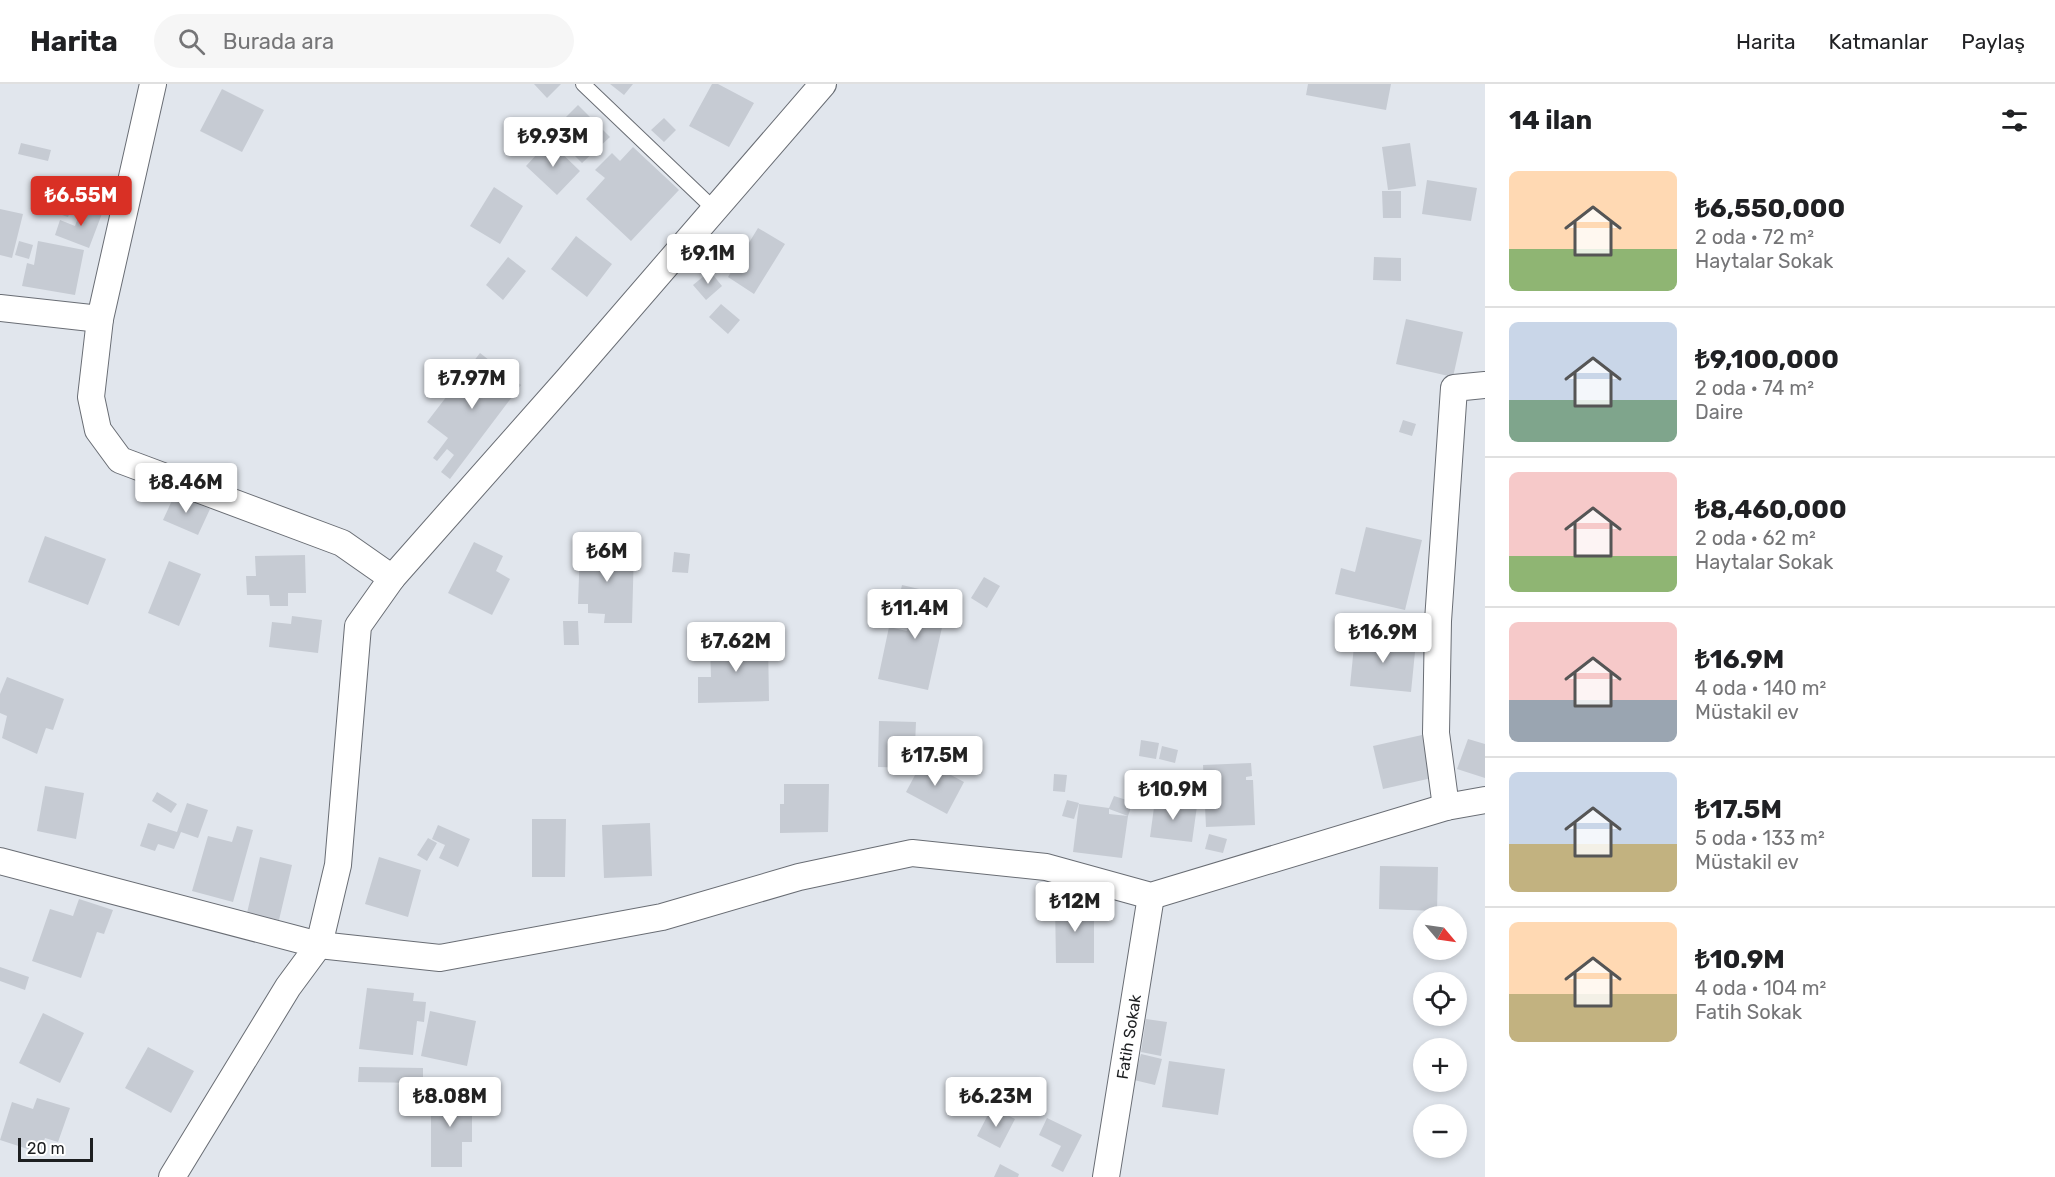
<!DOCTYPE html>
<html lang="tr">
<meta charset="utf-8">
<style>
:root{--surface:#fff;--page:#f6f6f6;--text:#202124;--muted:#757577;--line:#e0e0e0;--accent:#d93025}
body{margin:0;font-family:Rubik,sans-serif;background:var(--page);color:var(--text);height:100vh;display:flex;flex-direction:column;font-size:22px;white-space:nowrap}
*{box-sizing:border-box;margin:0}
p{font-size:20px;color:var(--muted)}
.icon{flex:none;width:33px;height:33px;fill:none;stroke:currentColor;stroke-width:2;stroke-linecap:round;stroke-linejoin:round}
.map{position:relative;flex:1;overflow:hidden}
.drawer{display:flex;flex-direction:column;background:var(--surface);width:570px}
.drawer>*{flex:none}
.needle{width:39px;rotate:119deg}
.controls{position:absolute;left:1413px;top:822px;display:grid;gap:12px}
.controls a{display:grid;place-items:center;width:54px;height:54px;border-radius:50%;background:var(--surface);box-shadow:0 3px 9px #0003;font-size:30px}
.scale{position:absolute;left:18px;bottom:15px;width:75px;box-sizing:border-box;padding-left:6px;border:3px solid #1d1f21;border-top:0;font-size:16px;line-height:21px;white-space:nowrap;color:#1d1f21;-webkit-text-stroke:4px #fff;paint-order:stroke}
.price{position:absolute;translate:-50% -51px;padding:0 14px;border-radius:6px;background:#fff;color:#222;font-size:20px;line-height:39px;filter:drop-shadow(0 2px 3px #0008)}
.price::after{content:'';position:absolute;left:50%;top:36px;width:18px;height:14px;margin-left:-9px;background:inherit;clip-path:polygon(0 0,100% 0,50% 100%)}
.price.current{background:var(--accent);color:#fff}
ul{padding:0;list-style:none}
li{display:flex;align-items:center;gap:18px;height:150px;padding:0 24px}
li+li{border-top:2px solid var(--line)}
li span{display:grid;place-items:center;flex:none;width:168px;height:120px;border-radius:9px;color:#555}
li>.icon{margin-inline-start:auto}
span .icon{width:72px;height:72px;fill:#fffc;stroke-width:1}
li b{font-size:26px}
h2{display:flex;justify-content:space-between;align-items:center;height:72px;padding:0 24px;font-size:26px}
header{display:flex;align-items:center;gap:36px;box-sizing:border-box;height:84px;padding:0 30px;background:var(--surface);border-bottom:2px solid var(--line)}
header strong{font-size:28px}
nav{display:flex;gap:33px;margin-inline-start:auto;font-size:21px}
.search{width:420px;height:54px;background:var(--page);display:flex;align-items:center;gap:15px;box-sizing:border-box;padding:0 21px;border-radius:33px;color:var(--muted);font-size:22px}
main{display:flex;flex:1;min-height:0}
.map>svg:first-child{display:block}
.building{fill:#c6cbd3}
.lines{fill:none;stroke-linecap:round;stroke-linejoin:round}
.service-casing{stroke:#696d74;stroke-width:16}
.minor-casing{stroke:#696d74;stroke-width:28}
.service{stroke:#fff;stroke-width:14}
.minor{stroke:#fff;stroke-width:26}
.labels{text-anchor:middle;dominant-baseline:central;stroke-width:4.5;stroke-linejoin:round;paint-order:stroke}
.street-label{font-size:16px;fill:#1d1f21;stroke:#fff}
</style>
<header>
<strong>Harita</strong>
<div class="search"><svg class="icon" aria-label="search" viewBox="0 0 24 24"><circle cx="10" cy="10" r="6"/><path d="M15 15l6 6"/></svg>Burada ara</div>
<nav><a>Harita</a><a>Katmanlar</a><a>Paylaş</a></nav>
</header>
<main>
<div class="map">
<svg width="1485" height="1093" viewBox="0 0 1485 1093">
<rect width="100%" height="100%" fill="#e1e6ed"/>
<path class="building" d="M534 0H561L547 14Z
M610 0H633L624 11Z
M712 0H718L754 19 729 63 689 42Z
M1308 0H1391L1386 26 1306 11Z
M222 5 264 26 242 68 200 47Z
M578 21 610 53 582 79 551 48Z
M664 34 676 46 664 58 651 46Z
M526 48 537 60 529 67 518 55Z
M549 57 580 87 557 111 526 82Z
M21 59 51 66 48 77 18 70Z
M1410 59 1416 102 1388 106 1382 63Z
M633 63 679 106 631 157 586 115 605 94 595 86 612 69 620 77Z
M1427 96 1477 104 1471 137 1422 130Z
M494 103 523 122 500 160 470 142Z
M1382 107H1401V134H1383Z
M65 115 74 118 68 133 59 130Z
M83 120 103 127 89 164 55 151 60 136 75 142Z
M0 125 23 130 12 174 0 171Z
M758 144 785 160 754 210 728 193Z
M576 152 612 180 587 213 551 185Z
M19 157 33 161 29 175 15 171Z
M38 157 84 166 75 211 22 202 27 179 34 181Z
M508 173 526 187 503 216 486 201Z
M1374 173 1401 174V197L1373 196Z
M710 187 722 202 706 216 693 201Z
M721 220 740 236 728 250 709 233Z
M1406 235 1463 248 1453 293 1396 280Z
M480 269 521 301 450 395 441 388 454 371 447 365 437 377 433 374 448 354 427 338Z
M1403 336 1416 340 1412 352 1399 348Z
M175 410 210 425 198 451 163 436Z
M1366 443 1422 456 1405 526 1335 510 1341 484 1355 488Z
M45 452 106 475 88 521 28 498Z
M474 458 503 472 496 487 510 495 492 531 448 509Z
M580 464 634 465 632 539H604L605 530 588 529V520H578Z
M674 468 690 470 688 489 672 488Z
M305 471 306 509H288V522H270L269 511H247L246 492H256L255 472Z
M169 477 201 490 179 542 148 529Z
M984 493 1000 502 987 524 971 514Z
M902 501 949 512 928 606 878 595 889 543 907 547 913 521 898 518Z
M292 532 322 536 318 569 269 563 272 538 291 540Z
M563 537H578L579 561H564Z
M1355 552 1416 558 1411 608 1350 602Z
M768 557 769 617 698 619V593H711L710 558Z
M7 593 64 615 53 646 46 644 37 670 2 654 7 632 0 629V610Z
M879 637 916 638 914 684 878 683Z
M1422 651 1432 694 1383 705 1373 662Z
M1468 655 1485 660V694L1457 685Z
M1141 656 1159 659 1156 675 1139 672Z
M1162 662 1178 666 1175 679 1159 675Z
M923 676 964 698 947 730 906 708Z
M1251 679 1252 692 1246 693V696H1253L1255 741 1206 743 1203 681Z
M1054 690 1067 691 1065 708 1053 707Z
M784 700H829L828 748 780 749V720H784Z
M45 702 84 709 76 755 37 747Z
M157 708 177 720 171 729 152 717Z
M1114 712 1133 718 1128 732 1109 725V730L1128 732 1122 774 1073 768 1079 720 1109 724Z
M1067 716 1079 719 1074 735 1062 732Z
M1155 716 1197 722 1192 758 1150 753Z
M187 719 208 726 198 754 181 748 174 765 158 760 155 767 140 762 148 739 177 748Z
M532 735H566L565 793H532Z
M650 739 652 792 604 794 602 741Z
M438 741 470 755 458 783 439 774 445 761 432 755Z
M237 742 253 746 233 818 192 807 208 752 232 758Z
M1209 750 1227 755 1223 769 1205 765Z
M428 754 437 759 427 777 417 771Z
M260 773 292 781 279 836 247 829Z
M379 773 421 786 408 833 365 820Z
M1380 782 1438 783 1437 827 1379 825Z
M79 815 113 826 104 850 97 848 81 894 32 877 50 825 73 832Z
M1055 819H1094V879H1056Z
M0 883 29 893 25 906 0 897Z
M367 904 414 909 413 917 426 918 424 938 417 937 413 971 359 965Z
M430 927 476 937 467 982 421 972Z
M43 929 84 949 60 999 19 979Z
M1146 935 1167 938 1161 972 1141 968Z
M148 963 194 987 171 1029 125 1004Z
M1141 970 1162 975 1155 1001 1134 996Z
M1169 977 1225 985 1218 1031 1162 1023Z
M359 983 423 984V999L358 998Z
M431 1010H472V1058H462V1083H431Z
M37 1014 70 1024 58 1058 45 1054 40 1069 0 1056 12 1018 33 1025Z
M992 1023 1015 1035 1000 1064 977 1052Z
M1047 1034 1082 1051 1063 1088 1051 1082 1061 1062 1039 1051Z
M1000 1080 1019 1090 1018 1093H994Z"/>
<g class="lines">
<g class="service-casing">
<path id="service" d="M583 0 714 125"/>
</g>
<g class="minor-casing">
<g id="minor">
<path d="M153 0 100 235 91 313 98 346 120 376 342 459 392 494"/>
<path d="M0 224 100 235"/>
<path d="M1446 723 1436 649 1438 537 1454 304 1485 301"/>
<path d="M0 777 319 861 440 874 662 833 799 793 912 769 1046 783 1151 812 1446 723 1485 716"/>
<path d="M172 1093 288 903 319 861 338 781 358 542 392 494 568 295 823 0"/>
<path id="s1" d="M1106 1093 1151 812"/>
</g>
</g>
<use href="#service" class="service"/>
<use href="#minor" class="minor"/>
</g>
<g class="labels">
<g class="street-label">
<text stroke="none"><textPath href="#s1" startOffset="142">Fatih Sokak</textPath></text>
</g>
</g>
</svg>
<div class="controls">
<a><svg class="needle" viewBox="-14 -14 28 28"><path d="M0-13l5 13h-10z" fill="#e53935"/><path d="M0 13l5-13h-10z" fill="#757577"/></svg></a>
<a><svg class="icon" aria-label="locate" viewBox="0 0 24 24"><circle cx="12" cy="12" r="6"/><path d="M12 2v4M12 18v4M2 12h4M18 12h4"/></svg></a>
<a>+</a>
<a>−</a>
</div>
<div class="scale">20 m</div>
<b class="price" style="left:553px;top:84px">₺9.93M</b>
<b class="price current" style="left:81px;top:143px">₺6.55M</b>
<b class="price" style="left:708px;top:201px">₺9.1M</b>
<b class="price" style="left:472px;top:326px">₺7.97M</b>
<b class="price" style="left:186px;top:430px">₺8.46M</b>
<b class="price" style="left:607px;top:499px">₺6M</b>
<b class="price" style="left:915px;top:556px">₺11.4M</b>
<b class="price" style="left:1383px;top:580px">₺16.9M</b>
<b class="price" style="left:736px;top:589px">₺7.62M</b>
<b class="price" style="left:935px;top:703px">₺17.5M</b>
<b class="price" style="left:1173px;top:737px">₺10.9M</b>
<b class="price" style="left:1075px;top:849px">₺12M</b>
<b class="price" style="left:450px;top:1044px">₺8.08M</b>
<b class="price" style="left:996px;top:1044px">₺6.23M</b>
</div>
<section class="drawer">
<h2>14 ilan<svg class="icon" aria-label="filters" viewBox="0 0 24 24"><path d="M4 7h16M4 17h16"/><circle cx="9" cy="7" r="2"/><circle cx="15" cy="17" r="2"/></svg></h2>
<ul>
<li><span style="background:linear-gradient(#ffd9b3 65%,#8fb573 0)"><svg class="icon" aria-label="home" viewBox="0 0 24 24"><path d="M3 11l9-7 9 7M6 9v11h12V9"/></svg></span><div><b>₺6,550,000</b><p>2 oda · 72 m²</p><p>Haytalar Sokak</p></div></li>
<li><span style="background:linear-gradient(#c9d6e8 65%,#7fa58c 0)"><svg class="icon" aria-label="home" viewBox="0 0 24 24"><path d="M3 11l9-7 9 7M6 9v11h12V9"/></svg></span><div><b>₺9,100,000</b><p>2 oda · 74 m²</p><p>Daire</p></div></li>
<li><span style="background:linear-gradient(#f6c9c9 70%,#8fb573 0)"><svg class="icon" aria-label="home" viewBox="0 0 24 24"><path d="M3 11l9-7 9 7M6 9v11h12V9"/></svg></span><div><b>₺8,460,000</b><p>2 oda · 62 m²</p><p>Haytalar Sokak</p></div></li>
<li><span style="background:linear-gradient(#f6c9c9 65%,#9aa5b1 0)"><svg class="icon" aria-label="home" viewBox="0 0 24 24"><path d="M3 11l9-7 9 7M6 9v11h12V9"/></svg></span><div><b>₺16.9M</b><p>4 oda · 140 m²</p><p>Müstakil ev</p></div></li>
<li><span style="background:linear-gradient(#c9d6e8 60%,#c2b280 0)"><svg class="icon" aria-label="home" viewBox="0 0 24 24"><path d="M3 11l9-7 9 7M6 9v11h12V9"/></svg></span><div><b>₺17.5M</b><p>5 oda · 133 m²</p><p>Müstakil ev</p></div></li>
<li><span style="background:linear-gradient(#ffd9b3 60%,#c2b280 0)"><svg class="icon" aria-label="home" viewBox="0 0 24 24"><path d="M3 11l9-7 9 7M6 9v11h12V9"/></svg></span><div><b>₺10.9M</b><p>4 oda · 104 m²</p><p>Fatih Sokak</p></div></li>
</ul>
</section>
</main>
